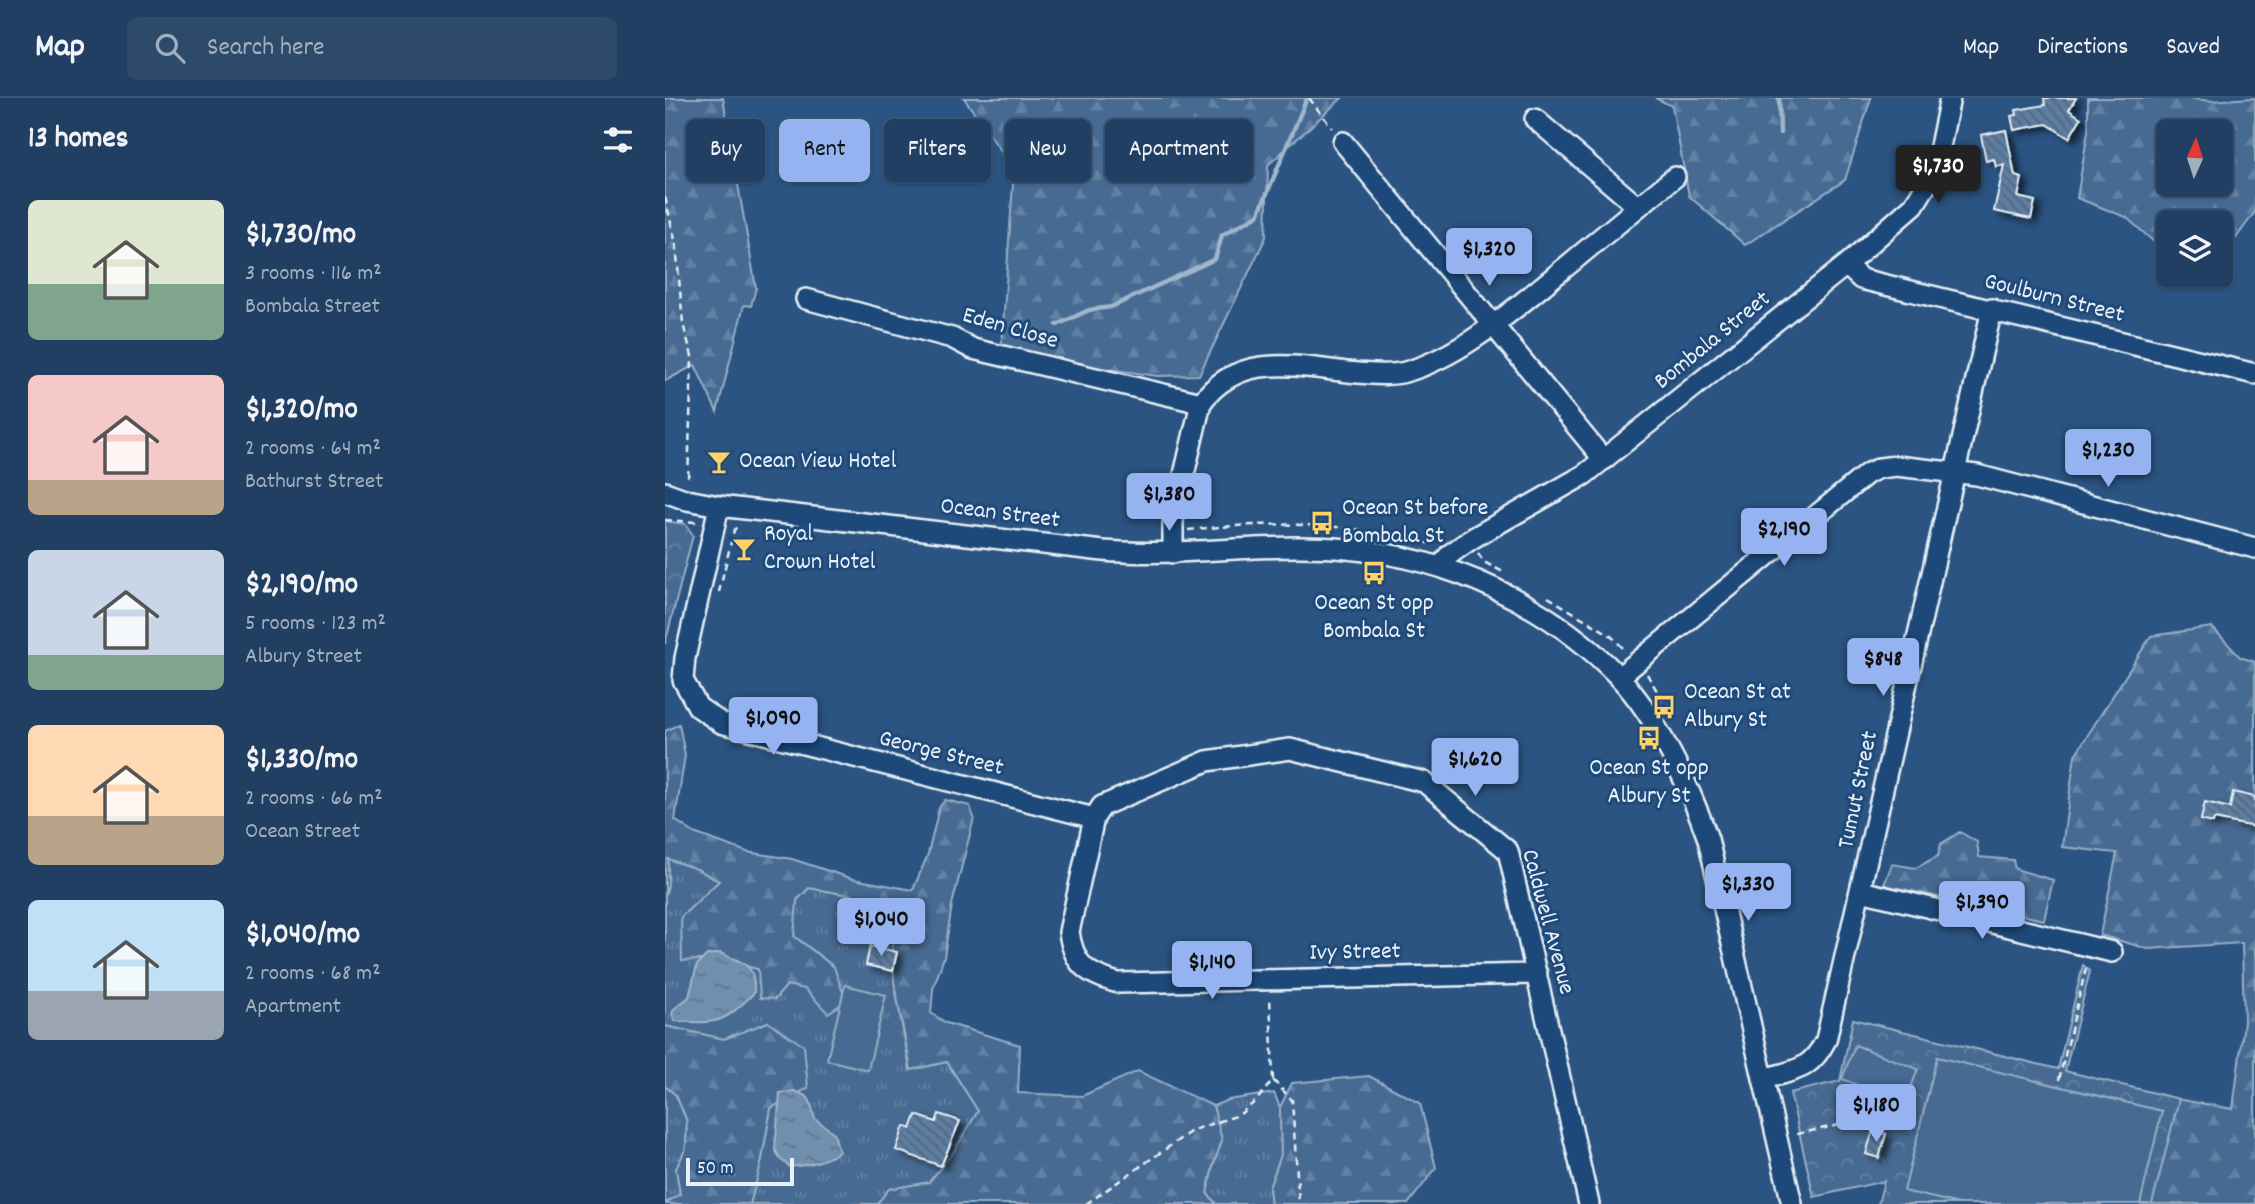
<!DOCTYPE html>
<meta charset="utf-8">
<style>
:root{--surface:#203f62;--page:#2d4a6b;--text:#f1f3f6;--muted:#a2afbe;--line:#3d5877;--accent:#95b2f1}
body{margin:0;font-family:Dekko,sans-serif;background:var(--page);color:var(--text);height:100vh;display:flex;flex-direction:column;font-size:26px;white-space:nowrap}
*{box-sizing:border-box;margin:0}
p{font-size:23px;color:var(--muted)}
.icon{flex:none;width:38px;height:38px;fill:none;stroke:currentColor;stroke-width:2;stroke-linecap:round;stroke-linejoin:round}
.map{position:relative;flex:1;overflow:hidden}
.drawer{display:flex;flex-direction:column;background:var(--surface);width:665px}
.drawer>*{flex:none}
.guide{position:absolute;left:21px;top:21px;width:665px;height:63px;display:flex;gap:14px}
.needle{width:46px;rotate:3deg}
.tools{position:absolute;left:1491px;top:21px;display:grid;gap:14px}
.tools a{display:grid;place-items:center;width:77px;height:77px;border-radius:10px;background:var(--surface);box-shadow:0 2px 5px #0004,0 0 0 2px var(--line);font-size:35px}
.scale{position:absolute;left:21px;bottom:18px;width:108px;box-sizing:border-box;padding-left:7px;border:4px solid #e8f1f8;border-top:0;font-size:19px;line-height:24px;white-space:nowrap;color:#e8f1f8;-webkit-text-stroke:5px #1f4a7a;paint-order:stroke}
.price{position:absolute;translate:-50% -60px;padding:0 16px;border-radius:7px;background:var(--accent);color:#111;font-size:23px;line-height:46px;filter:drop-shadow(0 2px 4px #0008)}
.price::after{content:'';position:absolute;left:50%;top:42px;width:21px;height:16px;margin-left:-10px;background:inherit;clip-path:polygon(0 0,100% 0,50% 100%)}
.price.active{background:#222;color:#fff}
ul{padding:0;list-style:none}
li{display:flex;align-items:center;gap:21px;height:175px;padding:0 28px}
li span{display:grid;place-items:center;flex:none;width:196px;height:140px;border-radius:10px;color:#555}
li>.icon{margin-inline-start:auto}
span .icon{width:84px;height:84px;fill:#fffc;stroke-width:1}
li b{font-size:30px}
h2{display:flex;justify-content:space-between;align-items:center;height:84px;padding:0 28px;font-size:30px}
.tag{padding:0 24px;border-radius:10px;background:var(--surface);box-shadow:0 2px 5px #0004,0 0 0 2px var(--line);font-size:24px;line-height:63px}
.tag.active{background:var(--accent);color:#111}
header{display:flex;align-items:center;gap:42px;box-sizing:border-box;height:98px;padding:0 35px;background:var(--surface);border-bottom:2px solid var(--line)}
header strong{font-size:33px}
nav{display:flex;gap:38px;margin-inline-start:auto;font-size:24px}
.search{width:490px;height:63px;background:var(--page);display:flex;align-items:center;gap:18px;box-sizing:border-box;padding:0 24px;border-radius:10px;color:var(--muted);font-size:26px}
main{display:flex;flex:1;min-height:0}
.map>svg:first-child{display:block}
.grass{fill:url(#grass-tufts);stroke:#98aec6;stroke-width:2}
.forest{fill:url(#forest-firs);stroke:#98aec6;stroke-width:2;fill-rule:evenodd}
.park{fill:url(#park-crowns);stroke:#98aec6;stroke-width:2}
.pitch{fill:#476b93;stroke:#98aec6;stroke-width:2}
.water{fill:url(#water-ripples);stroke:#a0b6cb;stroke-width:2}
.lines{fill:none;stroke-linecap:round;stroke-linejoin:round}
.stream{stroke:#a0b6cb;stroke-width:4.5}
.building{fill:url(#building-back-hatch);stroke:#e8f1f8;stroke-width:2;filter:url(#shadow)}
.minor-casing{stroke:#e8f1f8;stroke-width:24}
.path{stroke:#e8f1f8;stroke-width:2.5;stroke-dasharray:7 5;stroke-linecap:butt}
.minor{stroke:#1f4a7a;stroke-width:19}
.labels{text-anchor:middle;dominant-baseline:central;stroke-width:6;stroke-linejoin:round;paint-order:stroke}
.street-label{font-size:24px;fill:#e8f1f8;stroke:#1f4a7a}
.poi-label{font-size:24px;fill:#e8f1f8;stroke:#1f4a7a;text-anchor:start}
</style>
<header>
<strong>Map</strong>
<div class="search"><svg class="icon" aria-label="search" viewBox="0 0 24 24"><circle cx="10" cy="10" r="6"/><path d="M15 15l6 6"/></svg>Search here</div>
<nav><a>Map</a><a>Directions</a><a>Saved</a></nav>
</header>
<main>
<section class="drawer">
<h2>13 homes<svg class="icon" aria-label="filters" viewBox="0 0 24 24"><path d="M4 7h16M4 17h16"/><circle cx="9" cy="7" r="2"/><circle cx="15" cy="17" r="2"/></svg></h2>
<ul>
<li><span style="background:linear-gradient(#dfe7d0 60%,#7fa58c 0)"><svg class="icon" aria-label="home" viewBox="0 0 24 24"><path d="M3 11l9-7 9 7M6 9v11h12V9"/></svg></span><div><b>$1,730/mo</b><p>3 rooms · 116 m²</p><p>Bombala Street</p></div></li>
<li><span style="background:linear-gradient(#f6c9c9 75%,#b9a48a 0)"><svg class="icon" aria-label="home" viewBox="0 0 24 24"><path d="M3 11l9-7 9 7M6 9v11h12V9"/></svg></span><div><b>$1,320/mo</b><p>2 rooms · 64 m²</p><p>Bathurst Street</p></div></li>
<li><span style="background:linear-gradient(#c9d6e8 75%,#7fa58c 0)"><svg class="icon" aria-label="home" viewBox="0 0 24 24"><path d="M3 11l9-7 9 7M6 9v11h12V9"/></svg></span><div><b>$2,190/mo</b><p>5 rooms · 123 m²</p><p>Albury Street</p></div></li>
<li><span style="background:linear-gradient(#ffd9b3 65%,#b9a48a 0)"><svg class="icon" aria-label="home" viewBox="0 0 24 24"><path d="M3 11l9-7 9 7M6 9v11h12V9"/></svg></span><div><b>$1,330/mo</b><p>2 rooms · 66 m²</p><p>Ocean Street</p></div></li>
<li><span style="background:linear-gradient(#bfe0f5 65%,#9aa5b1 0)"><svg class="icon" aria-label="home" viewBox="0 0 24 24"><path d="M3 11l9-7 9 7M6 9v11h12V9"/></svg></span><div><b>$1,040/mo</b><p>2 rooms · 68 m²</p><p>Apartment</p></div></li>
</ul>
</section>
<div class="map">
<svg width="1590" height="1106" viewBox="0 0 1590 1106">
<defs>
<pattern id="grass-tufts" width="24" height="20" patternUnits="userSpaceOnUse" patternTransform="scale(1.75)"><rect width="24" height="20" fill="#476b93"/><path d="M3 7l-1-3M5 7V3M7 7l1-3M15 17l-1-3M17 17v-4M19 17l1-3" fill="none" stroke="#6281a3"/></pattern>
<pattern id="forest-firs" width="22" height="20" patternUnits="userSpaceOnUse" patternTransform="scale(1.75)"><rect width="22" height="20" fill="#476b93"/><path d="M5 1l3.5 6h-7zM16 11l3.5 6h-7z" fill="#6281a3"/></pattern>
<pattern id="park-crowns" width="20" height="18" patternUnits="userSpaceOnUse" patternTransform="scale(1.75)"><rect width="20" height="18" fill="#476b93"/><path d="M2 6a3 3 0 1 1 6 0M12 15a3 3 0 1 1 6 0" fill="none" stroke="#6281a3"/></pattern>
<pattern id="water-ripples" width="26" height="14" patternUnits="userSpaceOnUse" patternTransform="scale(1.75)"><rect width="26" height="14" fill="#708ead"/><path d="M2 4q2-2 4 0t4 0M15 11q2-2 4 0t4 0" fill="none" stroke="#61768a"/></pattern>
<pattern id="building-back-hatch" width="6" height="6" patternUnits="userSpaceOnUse" patternTransform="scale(1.75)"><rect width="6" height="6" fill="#5d7da1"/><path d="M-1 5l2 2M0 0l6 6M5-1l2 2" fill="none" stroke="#53657a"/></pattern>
<filter id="shadow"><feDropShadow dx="6" dy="3.5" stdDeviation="3.5" flood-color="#0009"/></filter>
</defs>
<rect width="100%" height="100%" fill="#2b5482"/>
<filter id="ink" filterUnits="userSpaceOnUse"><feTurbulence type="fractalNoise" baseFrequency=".0143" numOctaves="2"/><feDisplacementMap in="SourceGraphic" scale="14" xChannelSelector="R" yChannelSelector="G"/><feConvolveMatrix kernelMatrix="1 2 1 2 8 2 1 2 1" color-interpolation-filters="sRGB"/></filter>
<g filter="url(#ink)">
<path class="grass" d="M3 761 32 771 54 783 16 819 52 861 93 871 110 901 122 887 141 891 163 914 169 869 129 838 132 802 144 790 213 802 227 826 229 883 245 972 282 964 313 1013 288 1055 264 1085 224 1091 212 1106H85L96 1066 106 1010 103 924 59 941 0 928V797L3 787Z
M0 988 11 997 22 1023 21 1050 11 1071 15 1096 0 1105Z
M609 995 615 1009 616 1057 604 1090 606 1106H551L542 1095 548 1068 557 1042 548 1008 563 1002Z"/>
<path class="forest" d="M0 0H58L91 190 86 208 79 207 52 314 30 267 0 283Z
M299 0H677L603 67 601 139 534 277 493 278 336 256 349 72Z
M990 0H1206L1180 82 1080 147 1024 98 1007 8Z
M1423 0H1527C1547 6 1569 0 1590 0V114L1571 140 1556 142V124H1503V151L1498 152 1461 119 1412 100 1423 33ZM1503 33H1556V86H1503Z
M1547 529 1575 559 1590 564V1106H1477L1404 982 1568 1011 1579 924 1577 845 1483 851 1435 837 1452 755 1397 749 1410 657 1486 538Z
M14 626 20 657 10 722 29 735 82 754 127 761 188 781 248 792 263 756 274 710 280 702 305 708 309 720 287 807 279 859 268 891 266 915 281 925 355 947 353 995 417 998 473 973 548 1008 557 1042 548 1068 542 1095 551 1106H212L224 1091 264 1084 288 1055 313 1013 282 964 246 972 229 883 227 826 213 802 144 790 132 802 129 838 169 869 181 903 163 915 140 891 122 887 110 901 95 900 93 871 52 861 17 863 16 819 54 783 32 771 3 761V787L0 797V633Z
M1295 734 1312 744 1314 759 1348 762 1350 771 1388 782 1379 822 1219 787 1227 766 1251 770 1273 758 1276 746Z
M103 924 139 948 143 990 106 1010 96 1066 85 1106H0L15 1096 11 1071 21 1050 22 1023 11 997 0 988V928L59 941Z
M704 978 755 1005 771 1070 743 1106H606L604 1090 616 1057 615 1009 627 985Z"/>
<path class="park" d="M0 423 20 426 28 437 0 546Z
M1418 867 1425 873 1400 973 1514 1001 1487 1106H1213L1219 1083 1149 1099 1125 995 1175 983 1188 921 1393 971Z"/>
<path class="pitch" d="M180 887 221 897 203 972 162 962Z
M1190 947 1253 971 1240 1005 1177 981Z
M1272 959 1497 1013 1475 1106H1294L1239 1093Z"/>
<path class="water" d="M55 855C79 865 91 866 89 895 57 926 54 926 10 923L7 916 9 911 24 899 32 867 42 857Z
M129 993C149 1000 144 1002 150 1021L169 1035 174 1054C158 1064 143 1067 125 1069L115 1061 110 1051 115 995Z"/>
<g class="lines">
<path class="stream" d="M1114 0 1115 35
M392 227 424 212 446 209 550 161 557 137 593 117 642 0"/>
</g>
<path class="building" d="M1379 0H1411L1404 12 1416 20 1404 40 1382 26 1349 32 1346 18 1352 17 1351 12 1380 7Z
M1341 32 1350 78 1357 80 1353 99 1370 103 1366 121 1329 113 1339 67 1331 69 1329 61 1321 63 1316 37Z
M1568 694 1590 699V729L1549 721 1548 725 1536 722 1540 704 1565 710Z
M205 848 232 854 228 873 201 867Z
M274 1016 295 1023 276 1068 231 1052 239 1028 246 1031 251 1017 271 1024Z
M1208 1032 1221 1036 1214 1060 1201 1056Z"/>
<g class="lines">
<g class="minor-casing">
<path id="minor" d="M870 21 973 109
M678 44 939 362
M1181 167 1196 181 1590 276
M141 201 287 240 308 251 536 305
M0 394 22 402 54 408 438 453C519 459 601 444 682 451 783 459 884 506 954 579 992 619 1025 689 1043 741L1127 1106
M54 408 20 560 18 582 33 609 56 625 429 720
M508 455V423L536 305C575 251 636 270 693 275 709 276 725 278 740 274 795 259 848 212 891 177 931 144 970 111 1010 79
M775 469 785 456 808 440 919 377 1181 167 1249 107 1265 81 1273 58 1285 0
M954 579 1203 375 1215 370 1231 368 1312 377 1590 450
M1196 793 1447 854
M872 876 453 885C422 876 409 868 404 834L429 720 437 708 542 663 625 651 759 684 843 753 924 1106
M1098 981C1130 972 1145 973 1161 942L1327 211"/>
</g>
<path class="path" d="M644 0 667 30
M0 99 11 146 18 226 27 258 23 384
M0 422 32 424
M523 432C577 426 635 424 689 431 716 435 742 441 768 446L772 443
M813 455 819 464 838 474
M54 494 69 432 74 427
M883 499 944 536 961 553
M982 576 1001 608
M608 982 627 1002 634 1106
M1394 982 1422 866
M1184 1025C1183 1008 1186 1002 1194 988
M1132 1036 1193 1023 1210 1031
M421 1106 528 1032 574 1017 591 1003 608 982 605 898"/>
<use href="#minor" class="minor"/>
</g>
</g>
<defs>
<g id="bar-bare" transform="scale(1.89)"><path d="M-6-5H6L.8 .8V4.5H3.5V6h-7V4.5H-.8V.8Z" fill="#ffd166" stroke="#1f4a7a" stroke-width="2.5" paint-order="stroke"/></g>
<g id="bus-bare" transform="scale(1.89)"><path d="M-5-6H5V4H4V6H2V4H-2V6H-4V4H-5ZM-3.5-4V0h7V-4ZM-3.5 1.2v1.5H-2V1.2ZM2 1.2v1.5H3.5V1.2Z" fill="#ffd166" stroke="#1f4a7a" stroke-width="2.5" paint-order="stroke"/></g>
</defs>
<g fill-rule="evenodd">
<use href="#bar-bare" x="54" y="364"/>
<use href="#bus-bare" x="657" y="425"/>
<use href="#bar-bare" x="79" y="451"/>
<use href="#bus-bare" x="709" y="475"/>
<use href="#bus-bare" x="999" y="609"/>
<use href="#bus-bare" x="984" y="640"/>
</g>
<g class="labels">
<g class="street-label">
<text transform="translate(1389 201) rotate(14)">Goulburn Street</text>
<text transform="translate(345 231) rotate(16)">Eden Close</text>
<text transform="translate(1048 243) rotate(-39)">Bombala Street</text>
<text transform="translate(335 416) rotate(7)">Ocean Street</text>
<text transform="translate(276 656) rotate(14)">George Street</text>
<text transform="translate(1194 692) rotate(-78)">Tumut Street</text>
<text transform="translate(882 824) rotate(75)">Caldwell Avenue</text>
<text transform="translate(690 855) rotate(-1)">Ivy Street</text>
</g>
<g class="poi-label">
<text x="74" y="364">Ocean View Hotel</text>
<text x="677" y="411">Ocean St before<tspan x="677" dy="28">Bombala St</tspan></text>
<text x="99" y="437">Royal<tspan x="99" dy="28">Crown Hotel</tspan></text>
<text x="709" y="506" text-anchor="middle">Ocean St opp<tspan x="709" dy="28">Bombala St</tspan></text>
<text x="1019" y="595">Ocean St at<tspan x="1019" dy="28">Albury St</tspan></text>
<text x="984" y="671" text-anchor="middle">Ocean St opp<tspan x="984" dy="28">Albury St</tspan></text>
</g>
</g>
</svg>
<div class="tools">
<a><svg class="needle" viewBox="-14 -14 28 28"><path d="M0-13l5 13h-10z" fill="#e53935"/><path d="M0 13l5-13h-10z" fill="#a2afbe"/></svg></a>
<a><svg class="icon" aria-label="layers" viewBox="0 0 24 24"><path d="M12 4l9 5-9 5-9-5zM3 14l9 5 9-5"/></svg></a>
</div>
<div class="scale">50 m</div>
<b class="price active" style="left:1273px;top:107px">$1,730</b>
<b class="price" style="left:824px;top:190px">$1,320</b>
<b class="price" style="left:1443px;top:391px">$1,230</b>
<b class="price" style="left:504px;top:435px">$1,380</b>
<b class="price" style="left:1119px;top:470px">$2,190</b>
<b class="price" style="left:1218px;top:600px">$848</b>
<b class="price" style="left:108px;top:659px">$1,090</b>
<b class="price" style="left:810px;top:700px">$1,620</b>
<b class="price" style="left:1083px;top:825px">$1,330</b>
<b class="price" style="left:1317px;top:843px">$1,390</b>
<b class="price" style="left:216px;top:860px">$1,040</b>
<b class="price" style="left:547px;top:903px">$1,140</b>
<b class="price" style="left:1211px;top:1046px">$1,180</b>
<div class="guide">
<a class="tag">Buy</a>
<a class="tag active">Rent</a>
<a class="tag">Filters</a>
<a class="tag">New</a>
<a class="tag">Apartment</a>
</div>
</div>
</main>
